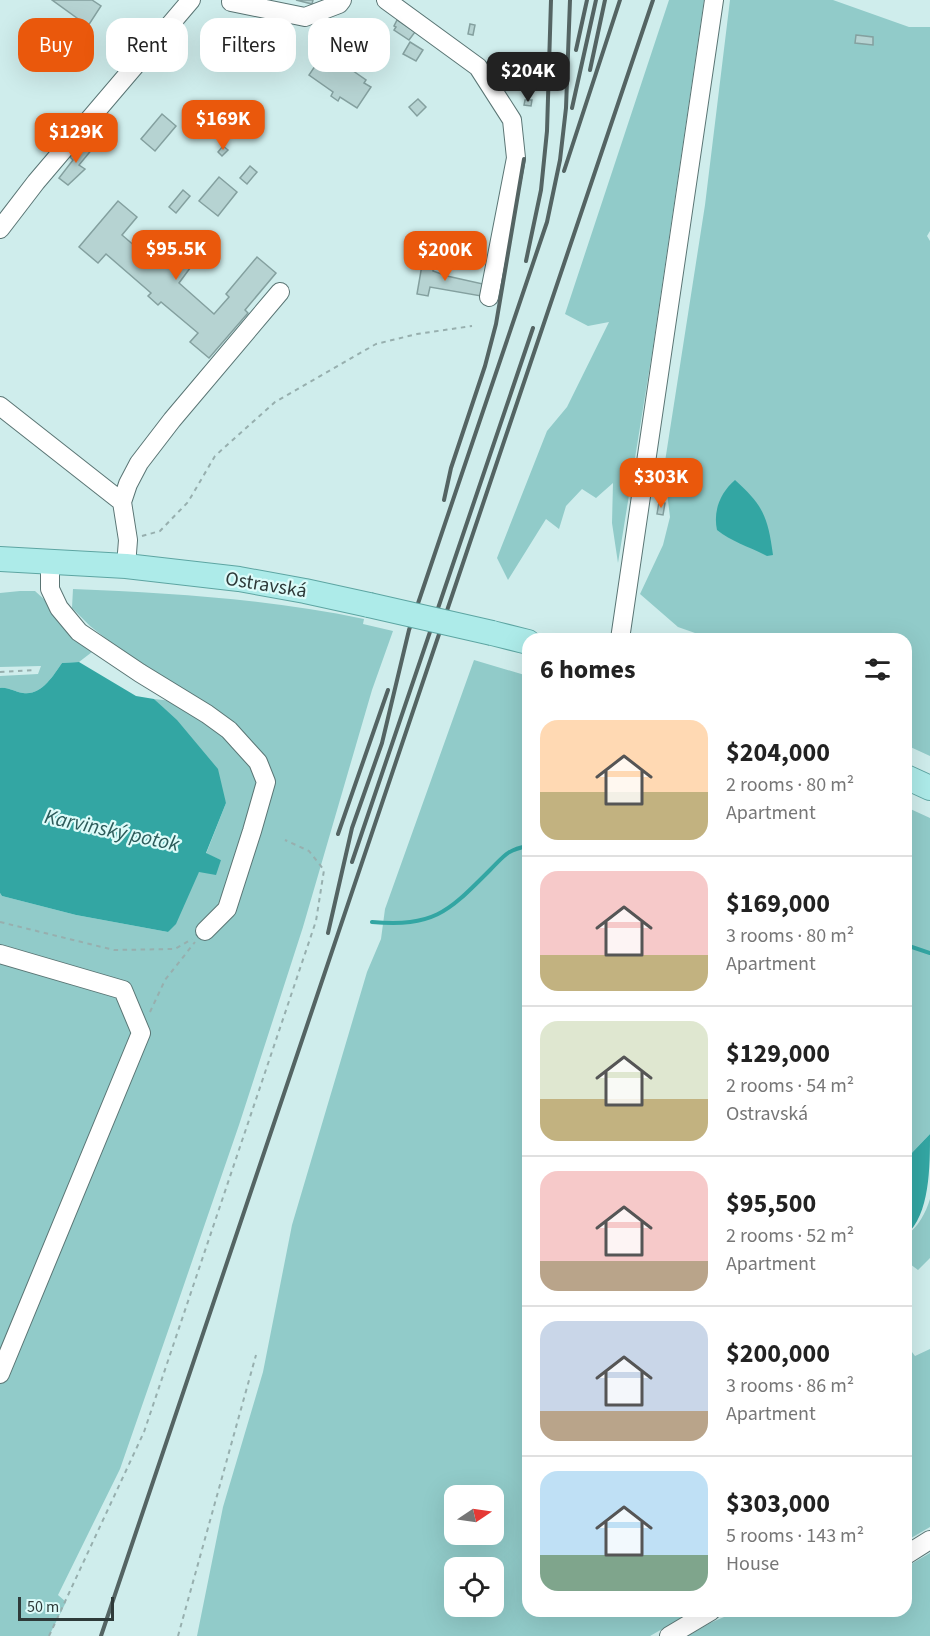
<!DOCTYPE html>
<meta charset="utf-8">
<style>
:root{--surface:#fff;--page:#f6f6f6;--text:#222;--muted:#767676;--line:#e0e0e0;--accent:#ea580c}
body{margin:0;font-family:"Source Sans 3",sans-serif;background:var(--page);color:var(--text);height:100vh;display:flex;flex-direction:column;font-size:22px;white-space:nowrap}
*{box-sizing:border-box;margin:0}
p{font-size:20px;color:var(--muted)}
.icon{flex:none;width:33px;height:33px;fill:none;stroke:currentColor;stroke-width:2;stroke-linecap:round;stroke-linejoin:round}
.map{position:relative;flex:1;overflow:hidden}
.sheet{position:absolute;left:522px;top:633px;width:390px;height:984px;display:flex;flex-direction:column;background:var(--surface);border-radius:18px;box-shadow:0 6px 24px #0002}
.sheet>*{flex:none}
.banner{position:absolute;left:18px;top:18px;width:414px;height:54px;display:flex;gap:12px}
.needle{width:39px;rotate:77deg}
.tools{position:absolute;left:444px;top:1485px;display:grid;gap:12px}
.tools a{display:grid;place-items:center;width:60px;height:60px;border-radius:12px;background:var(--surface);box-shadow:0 6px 24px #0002;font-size:30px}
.scale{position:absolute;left:18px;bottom:15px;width:96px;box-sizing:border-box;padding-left:6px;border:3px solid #2e3a39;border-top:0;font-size:16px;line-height:21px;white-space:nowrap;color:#2e3a39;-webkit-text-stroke:4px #dcfbf9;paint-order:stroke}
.price{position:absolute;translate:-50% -51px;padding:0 14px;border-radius:12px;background:var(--accent);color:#fff;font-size:20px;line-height:39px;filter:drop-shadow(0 2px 3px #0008)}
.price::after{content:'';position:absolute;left:50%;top:36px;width:18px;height:14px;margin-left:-9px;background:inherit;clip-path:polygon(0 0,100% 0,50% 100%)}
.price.on{background:#222;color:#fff}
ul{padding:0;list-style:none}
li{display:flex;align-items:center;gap:18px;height:150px;padding:0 18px}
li+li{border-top:2px solid var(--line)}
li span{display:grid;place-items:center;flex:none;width:168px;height:120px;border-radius:18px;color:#555}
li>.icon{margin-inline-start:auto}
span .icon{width:72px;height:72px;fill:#fffc;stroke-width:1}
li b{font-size:26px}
h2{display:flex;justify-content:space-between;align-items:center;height:72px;padding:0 18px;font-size:26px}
.pill{padding:0 21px;border-radius:18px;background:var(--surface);box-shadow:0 6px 24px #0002;font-size:21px;line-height:54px}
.pill.on{background:var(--accent);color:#fff}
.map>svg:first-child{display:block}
.green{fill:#91cbc9;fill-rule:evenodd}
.water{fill:#33a6a3}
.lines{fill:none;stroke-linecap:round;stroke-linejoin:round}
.stream{stroke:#33a6a3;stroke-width:4}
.building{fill:#b6d3d2;stroke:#84a09f;stroke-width:1.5}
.minor-casing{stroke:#5a7574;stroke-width:20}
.major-casing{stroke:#5da5a2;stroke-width:26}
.path{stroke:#97afae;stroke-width:2;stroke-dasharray:4.5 4.5;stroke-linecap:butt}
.minor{stroke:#fff;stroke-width:18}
.major{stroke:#adebe9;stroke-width:24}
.rail{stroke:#546463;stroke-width:4}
.major-bridge-casing{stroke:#5da5a2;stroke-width:26;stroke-linecap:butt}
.major-bridge{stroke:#adebe9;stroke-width:24}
.labels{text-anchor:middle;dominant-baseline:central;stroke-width:4.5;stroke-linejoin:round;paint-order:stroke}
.street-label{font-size:20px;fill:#2e3a39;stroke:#dcfbf9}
.water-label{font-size:21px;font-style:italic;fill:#2c5b5a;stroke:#dcfbf9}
</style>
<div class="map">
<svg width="930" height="1636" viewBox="0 0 930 1636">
<rect width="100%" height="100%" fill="#cfedec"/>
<path class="green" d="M669 0H704L652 353 618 563 612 523 613 483 596 498 582 489 566 506 559 529 546 519 508 580 497 558 547 431 567 407 609 322 588 326 565 314Z
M730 0H833L909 27H930V231L927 236 930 241V756L906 745V639H712L678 627 640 594 663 545 670 517 664 468 705 205Z
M73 589C171 593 268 599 364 619L363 624 393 631 372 690 303 927 239 1125 177 1305 120 1469 58 1595 66 1602 49 1636H0V893L2 896 76 915 168 932 199 871 221 860 206 854 226 803 194 741 154 699 208 705 118 648 90 626 72 608Z
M20 591H35L46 601 64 628 92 652 79 662 62 663C53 676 41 696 23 693 14 692 9 687 0 688V676L38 674 41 666 0 667V593Z
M474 660 528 676V1611H694L650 1636H197L223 1507 263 1372 292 1225 367 972 381 939 385 909ZM454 1496H494V1534H454ZM454 1568H494V1606H454Z
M906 807 930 818V1134L906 1159Z
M930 1199V1258L918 1270 906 1261V1235C918 1228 926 1212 930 1199Z
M906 1344 915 1356 930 1349V1527L906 1541Z
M930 1553V1636H688L710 1623 738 1611H906V1567Z"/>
<path class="water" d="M735 480C763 505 768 517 773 555L767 556C750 547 732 542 717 530 713 511 720 493 735 480Z
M79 662 136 696 154 699 177 720 218 769 226 803 206 853 221 860 216 875 199 872 176 924 168 932 76 915 2 896 0 893V688C9 687 14 692 23 693 41 696 53 676 62 663Z
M930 1134C930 1166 930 1215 906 1235V1159Z"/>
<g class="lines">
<path class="stream" d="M372 922C435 927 448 912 490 870 505 855 507 850 528 846
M906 945 930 953"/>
</g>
<path class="building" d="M52 0H92L101 6 88 26Z
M296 0H313L312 4Z
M397 20 415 32 409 40 394 30 396 27 394 26Z
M470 24 475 25 473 35 468 34Z
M856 35 873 37V45L855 43Z
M410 42 423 50 416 61 403 54Z
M323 54 327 57 330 54 332 55 330 59 334 62 336 59 366 80 364 83 371 87 357 108 340 97 338 101 331 96 333 92 309 75Z
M418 99 426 107 417 116 409 107Z
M525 100H532L531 106 524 105Z
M162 114 176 126 155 151 141 139Z
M84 141 93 148 79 165 85 169 68 185 59 178 73 160 70 157Z
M223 146 228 150 222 156 218 152Z
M250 166 257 172 247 184 240 178Z
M219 177 237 192 218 216 199 201Z
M183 190 190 196 176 213 169 207Z
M118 201 137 217 122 235 158 266 174 248 193 264 179 283 214 314 229 297 226 294 257 257 276 273 245 310 248 313 209 358 190 342 198 333 161 302 158 305 148 296 151 293 106 254 98 263 79 247Z
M423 259 434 261 433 271 447 276 483 284 481 296 430 287 428 296 417 294Z
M659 502 665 503 663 515 657 514Z"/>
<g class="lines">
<g class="minor-casing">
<path id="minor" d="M386 0 478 67 512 120 516 158 489 297
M231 2 305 17 339 4 342 0
M0 229 36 182 191 0
M0 406 122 502
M50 563V589L59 608 79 632 140 673 207 714 229 730 258 762 266 782 252 831 227 909 205 931
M126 566 128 540 122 502 128 484 139 463 172 420 280 292
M620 639 714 0
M0 954 123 990 141 1033 0 1374
M906 1555 930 1540
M669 1636 711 1611"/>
</g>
<g class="major-casing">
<path id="major" d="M0 559 126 566 239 579 305 591 369 605
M492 633 528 642
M906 777 930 788"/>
</g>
<path class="path" d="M142 536 160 531 188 502 215 456 275 402 376 344 417 334 472 326
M0 672 34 670
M0 922 114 950 175 949 192 939
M150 1012 165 980 195 942
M49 1636 144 1432 316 921 324 870 309 851 285 840
M178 1636 256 1355"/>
<use href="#minor" class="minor"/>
<use href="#major" class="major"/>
<path class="rail" d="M576 50 587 0
M590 70 605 0
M572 108 596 0
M564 171 620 0
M526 261 541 190 547 131 551 0
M444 500 451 468 485 366 496 324 524 159
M338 834 388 690
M352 862 533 328
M328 933 352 828 382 743 409 630 547 222 560 160 566 108 570 0
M101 1636 653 0"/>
<g class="major-bridge-casing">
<path id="major-bridge" d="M369 605 492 633"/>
</g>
<use href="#major-bridge" class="major-bridge"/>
</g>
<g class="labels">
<g class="street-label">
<text transform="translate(266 585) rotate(9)">Ostravská</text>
</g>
<g class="water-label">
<text transform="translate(112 830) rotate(12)">Karvinský potok</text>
</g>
</g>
</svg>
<div class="tools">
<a><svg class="needle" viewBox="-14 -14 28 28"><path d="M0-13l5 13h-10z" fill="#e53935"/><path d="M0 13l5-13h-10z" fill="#767676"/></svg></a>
<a><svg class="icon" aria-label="locate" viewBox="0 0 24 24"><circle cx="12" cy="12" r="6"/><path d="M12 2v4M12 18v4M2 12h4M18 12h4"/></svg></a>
</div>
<div class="scale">50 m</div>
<b class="price on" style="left:528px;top:103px">$204K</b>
<b class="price" style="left:223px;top:151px">$169K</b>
<b class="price" style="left:76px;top:164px">$129K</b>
<b class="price" style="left:176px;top:281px">$95.5K</b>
<b class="price" style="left:445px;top:282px">$200K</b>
<b class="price" style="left:661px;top:509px">$303K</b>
<div class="banner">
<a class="pill on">Buy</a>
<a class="pill">Rent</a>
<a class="pill">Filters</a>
<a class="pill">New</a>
</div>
<section class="sheet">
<h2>6 homes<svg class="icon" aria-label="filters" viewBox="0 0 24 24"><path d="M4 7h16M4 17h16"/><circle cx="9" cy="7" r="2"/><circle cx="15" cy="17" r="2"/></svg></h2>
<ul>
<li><span style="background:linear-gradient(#ffd9b3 60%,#c2b280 0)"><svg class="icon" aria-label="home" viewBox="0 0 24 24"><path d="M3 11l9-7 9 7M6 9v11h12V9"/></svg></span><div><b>$204,000</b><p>2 rooms · 80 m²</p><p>Apartment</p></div></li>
<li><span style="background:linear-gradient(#f6c9c9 70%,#c2b280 0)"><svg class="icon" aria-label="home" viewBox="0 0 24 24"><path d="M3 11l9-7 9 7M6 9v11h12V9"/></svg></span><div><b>$169,000</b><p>3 rooms · 80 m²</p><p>Apartment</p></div></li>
<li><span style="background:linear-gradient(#dfe7d0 65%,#c2b280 0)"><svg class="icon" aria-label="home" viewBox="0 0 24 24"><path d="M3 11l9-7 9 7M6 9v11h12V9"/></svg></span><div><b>$129,000</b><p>2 rooms · 54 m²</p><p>Ostravská</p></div></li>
<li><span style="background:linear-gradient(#f6c9c9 75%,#b9a48a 0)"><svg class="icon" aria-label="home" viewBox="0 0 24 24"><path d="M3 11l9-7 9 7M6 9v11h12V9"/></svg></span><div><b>$95,500</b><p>2 rooms · 52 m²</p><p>Apartment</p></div></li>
<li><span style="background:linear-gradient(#c9d6e8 75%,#b9a48a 0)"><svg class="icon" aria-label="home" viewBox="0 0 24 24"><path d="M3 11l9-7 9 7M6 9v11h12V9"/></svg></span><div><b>$200,000</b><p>3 rooms · 86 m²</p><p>Apartment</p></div></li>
<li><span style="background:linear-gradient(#bfe0f5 70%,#7fa58c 0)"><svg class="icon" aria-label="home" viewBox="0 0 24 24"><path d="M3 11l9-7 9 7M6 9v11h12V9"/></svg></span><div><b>$303,000</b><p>5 rooms · 143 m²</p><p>House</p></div></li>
</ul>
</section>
</div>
